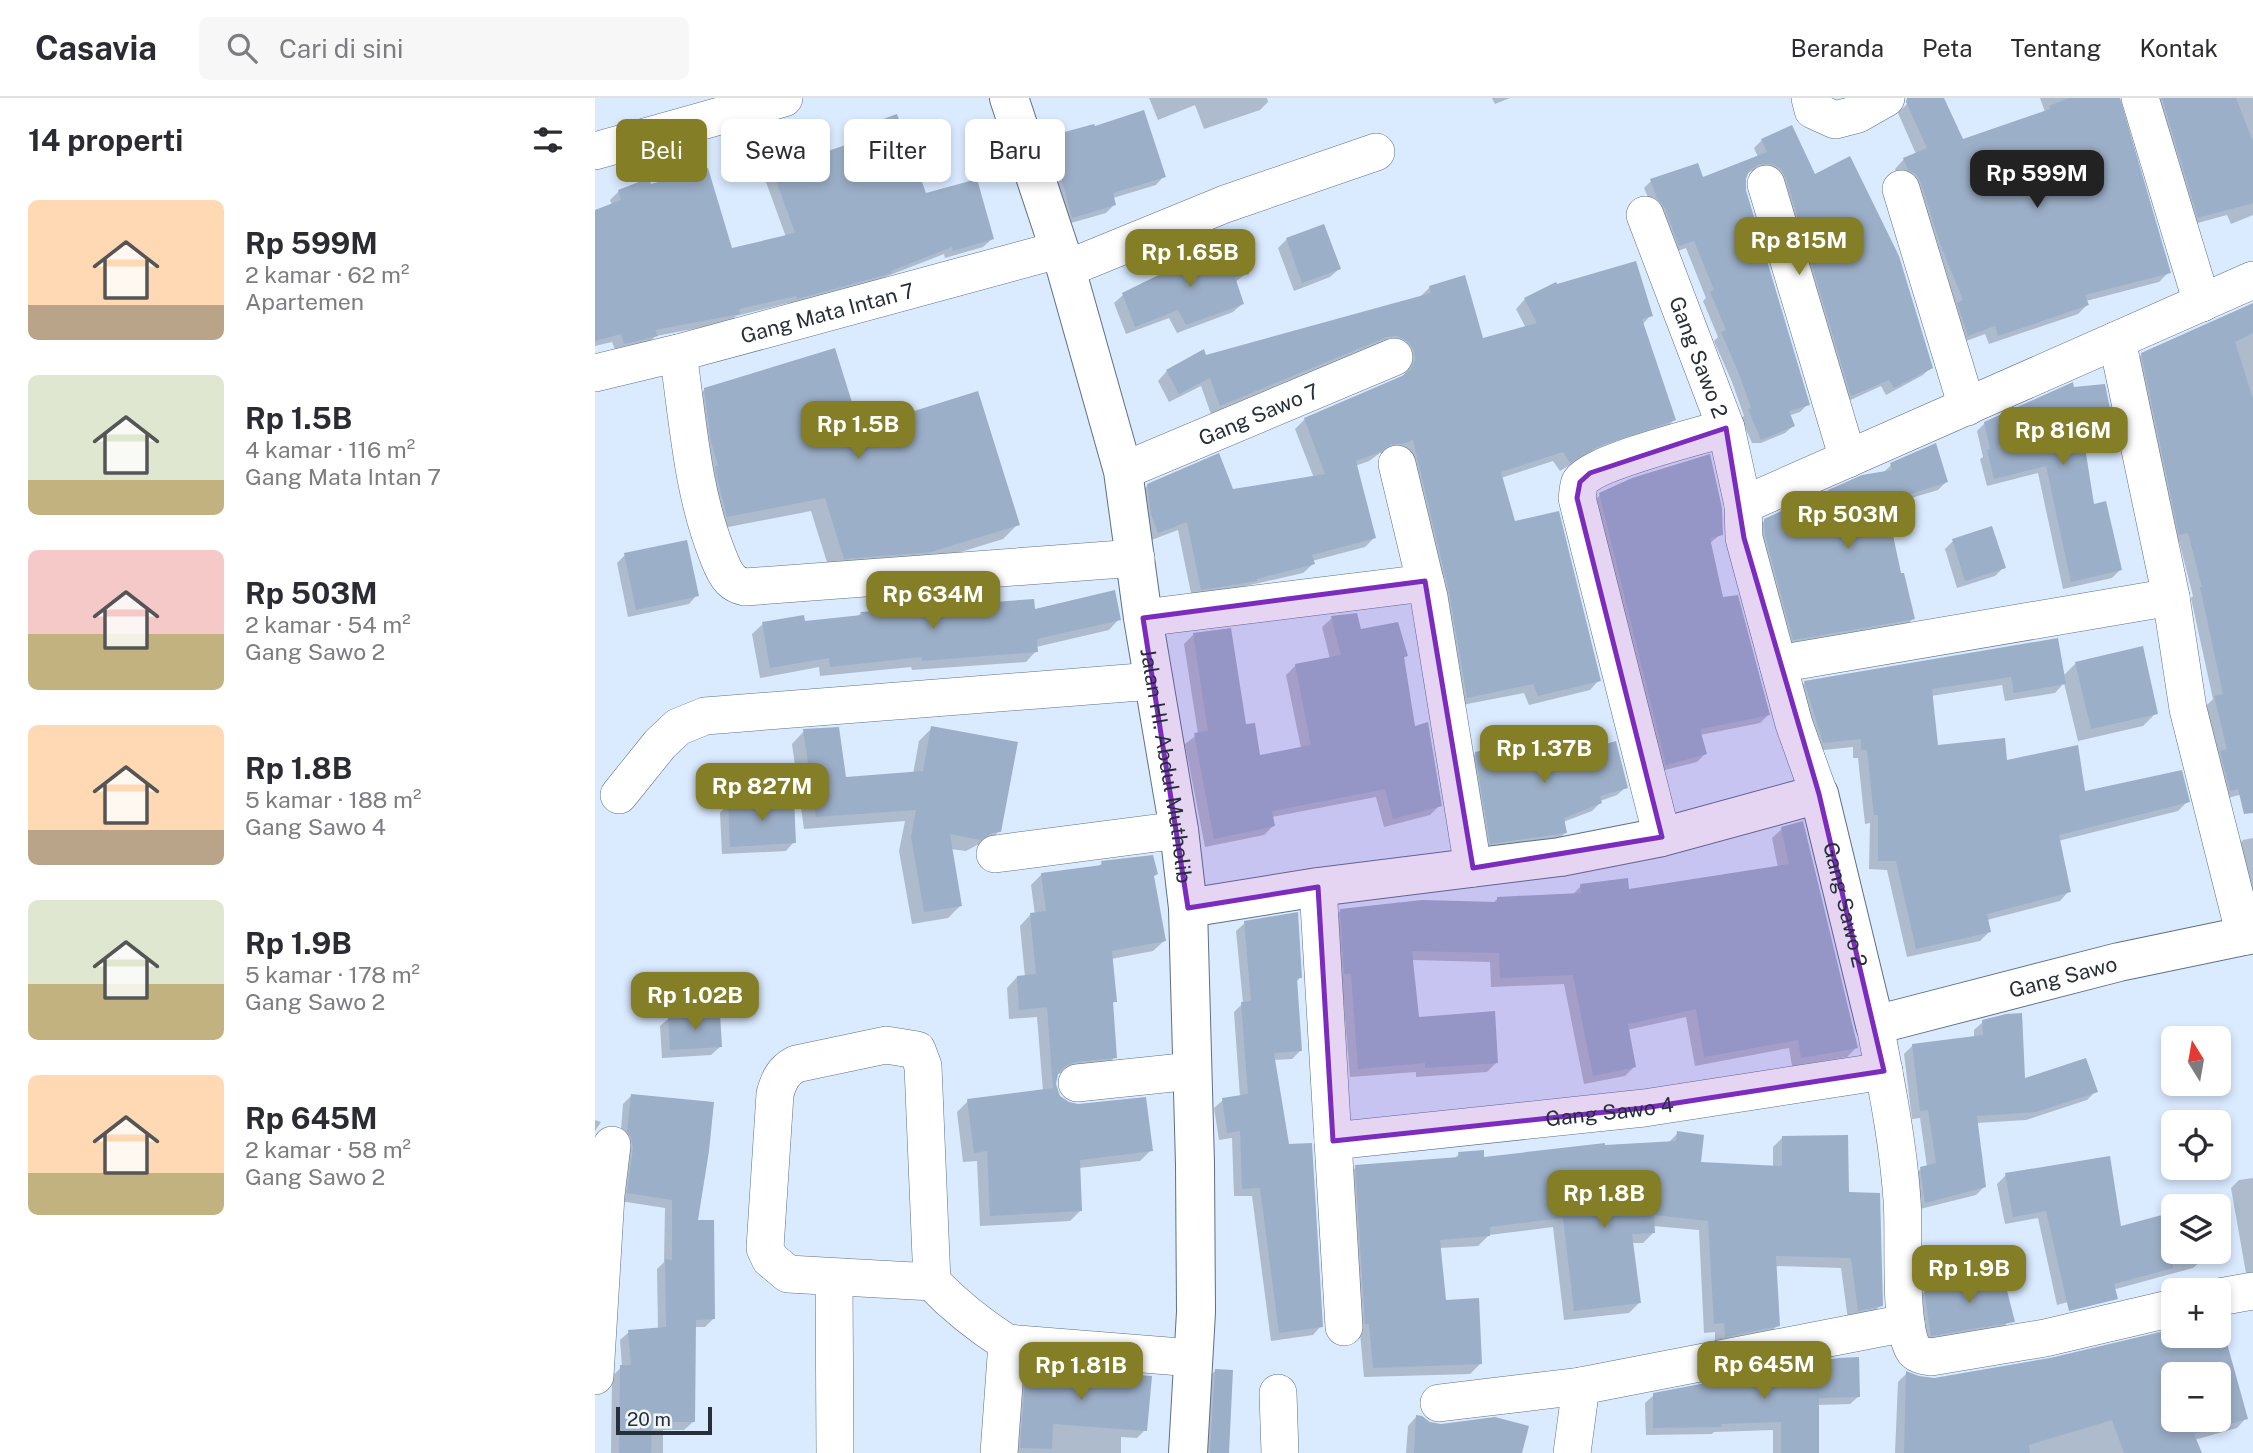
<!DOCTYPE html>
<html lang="id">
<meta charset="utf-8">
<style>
:root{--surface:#fff;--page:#f7f7f7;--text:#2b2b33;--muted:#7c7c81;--line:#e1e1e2;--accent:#847e26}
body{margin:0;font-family:"Public Sans",sans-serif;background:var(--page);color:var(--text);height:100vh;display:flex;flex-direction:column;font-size:26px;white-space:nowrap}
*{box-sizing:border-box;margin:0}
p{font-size:23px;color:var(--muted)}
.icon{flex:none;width:38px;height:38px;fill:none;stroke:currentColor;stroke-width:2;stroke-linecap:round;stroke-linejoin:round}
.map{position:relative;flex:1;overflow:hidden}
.details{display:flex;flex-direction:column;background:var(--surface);width:595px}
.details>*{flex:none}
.top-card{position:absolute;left:21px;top:21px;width:665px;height:63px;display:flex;gap:14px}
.needle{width:46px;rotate:349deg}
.tools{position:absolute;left:1566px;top:928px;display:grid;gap:14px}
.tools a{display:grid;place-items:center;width:70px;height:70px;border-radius:10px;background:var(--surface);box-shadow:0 4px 10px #0003;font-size:35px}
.scale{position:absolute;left:21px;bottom:18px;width:96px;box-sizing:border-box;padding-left:7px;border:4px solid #272f39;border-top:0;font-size:19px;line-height:24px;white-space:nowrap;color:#272f39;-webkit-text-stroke:5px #f1f6fb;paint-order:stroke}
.price{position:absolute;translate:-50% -60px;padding:0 16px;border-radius:14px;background:var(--accent);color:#fff;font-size:23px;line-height:46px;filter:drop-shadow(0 2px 4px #0008)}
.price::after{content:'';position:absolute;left:50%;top:42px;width:21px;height:16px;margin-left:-10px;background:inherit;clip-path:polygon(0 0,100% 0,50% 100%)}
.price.selected{background:#222;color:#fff}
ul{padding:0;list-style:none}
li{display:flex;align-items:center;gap:21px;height:175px;padding:0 28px}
li span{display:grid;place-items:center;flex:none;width:196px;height:140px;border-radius:10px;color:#555}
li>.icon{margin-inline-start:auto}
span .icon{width:84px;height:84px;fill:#fffc;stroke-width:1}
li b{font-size:30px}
h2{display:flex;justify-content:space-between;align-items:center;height:84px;padding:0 28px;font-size:30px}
.tag{padding:0 24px;border-radius:10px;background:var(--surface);box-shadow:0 4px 10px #0003;font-size:24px;line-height:63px}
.tag.selected{background:var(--accent);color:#fff}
header{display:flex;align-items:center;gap:42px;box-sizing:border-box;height:98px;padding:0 35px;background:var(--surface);border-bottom:2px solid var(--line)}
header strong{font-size:33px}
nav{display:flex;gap:38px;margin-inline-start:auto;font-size:24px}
.search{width:490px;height:63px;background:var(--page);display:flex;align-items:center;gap:18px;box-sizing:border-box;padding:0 24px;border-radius:10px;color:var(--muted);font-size:26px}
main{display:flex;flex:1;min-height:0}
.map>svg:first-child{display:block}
.shadow{fill:#0003;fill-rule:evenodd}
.building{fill:#9cafc8;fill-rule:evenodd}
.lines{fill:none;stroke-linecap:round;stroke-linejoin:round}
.street-casing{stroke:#5e7087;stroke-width:38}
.secondary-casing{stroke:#5e7087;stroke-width:40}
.street{stroke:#fff;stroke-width:37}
.secondary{stroke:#fff;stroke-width:38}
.marked{fill:#7b2cbf;fill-opacity:0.2;stroke:#7b2cbf;stroke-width:5;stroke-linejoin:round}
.labels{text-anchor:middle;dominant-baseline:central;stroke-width:5;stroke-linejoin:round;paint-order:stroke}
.street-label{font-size:21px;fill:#272f39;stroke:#f1f6fb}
</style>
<header>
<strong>Casavia</strong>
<div class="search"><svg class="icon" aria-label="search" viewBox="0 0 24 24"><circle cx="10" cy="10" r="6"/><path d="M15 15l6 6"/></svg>Cari di sini</div>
<nav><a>Beranda</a><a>Peta</a><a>Tentang</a><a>Kontak</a></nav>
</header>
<main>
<section class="details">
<h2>14 properti<svg class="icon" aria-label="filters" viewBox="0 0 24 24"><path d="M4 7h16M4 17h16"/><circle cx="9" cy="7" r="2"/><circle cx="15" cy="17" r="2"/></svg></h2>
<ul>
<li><span style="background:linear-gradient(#ffd9b3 75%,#b9a48a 0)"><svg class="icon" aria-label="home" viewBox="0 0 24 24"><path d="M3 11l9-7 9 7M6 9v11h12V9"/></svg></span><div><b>Rp 599M</b><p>2 kamar · 62 m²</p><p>Apartemen</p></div></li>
<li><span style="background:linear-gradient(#dfe7d0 75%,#c2b280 0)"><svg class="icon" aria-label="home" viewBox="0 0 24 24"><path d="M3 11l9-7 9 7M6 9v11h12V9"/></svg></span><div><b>Rp 1.5B</b><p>4 kamar · 116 m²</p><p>Gang Mata Intan 7</p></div></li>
<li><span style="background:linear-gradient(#f6c9c9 60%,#c2b280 0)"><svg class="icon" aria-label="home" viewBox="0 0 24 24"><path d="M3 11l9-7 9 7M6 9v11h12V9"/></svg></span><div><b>Rp 503M</b><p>2 kamar · 54 m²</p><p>Gang Sawo 2</p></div></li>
<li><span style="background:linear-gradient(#ffd9b3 75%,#b9a48a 0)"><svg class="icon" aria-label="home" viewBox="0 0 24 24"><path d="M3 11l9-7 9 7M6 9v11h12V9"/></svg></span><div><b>Rp 1.8B</b><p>5 kamar · 188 m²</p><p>Gang Sawo 4</p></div></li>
<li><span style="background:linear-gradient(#dfe7d0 60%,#c2b280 0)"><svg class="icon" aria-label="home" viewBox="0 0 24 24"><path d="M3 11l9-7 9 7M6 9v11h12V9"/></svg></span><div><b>Rp 1.9B</b><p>5 kamar · 178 m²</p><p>Gang Sawo 2</p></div></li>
<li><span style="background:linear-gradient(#ffd9b3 70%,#c2b280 0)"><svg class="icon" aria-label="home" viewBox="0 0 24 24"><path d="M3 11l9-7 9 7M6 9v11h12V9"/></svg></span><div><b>Rp 645M</b><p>2 kamar · 58 m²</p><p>Gang Sawo 2</p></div></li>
</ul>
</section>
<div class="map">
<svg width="1658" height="1355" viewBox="0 0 1658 1355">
<rect width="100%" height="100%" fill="#daeaff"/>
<path class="shadow" d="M554 0H672L673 4 665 12 609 31 600 7 563 22Z
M897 0H915L900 6Z
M1324 0H1347L1367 43 1450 14 1445 0H1515L1574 174 1564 184 1491 203 1492 207 1483 216 1394 246 1390 236 1363 246 1300 71 1309 61 1321 56 1303 15 1312 6Z
M1555 0H1658V117L1636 126 1632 117 1595 127Z
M259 33 330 97 397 141 388 149 350 160 349 156 290 179 286 183 194 208 193 205 141 218 135 224 61 238 52 246 21 254 17 244 0 248V114L17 107 15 102 24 93 55 89 136 152 191 139 167 73 175 65H206L253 48 251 42Z
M456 39 569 78 561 87 518 100 519 107 511 115 469 127 447 48Z
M1167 42 1219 79 1336 269 1328 277 1291 297 1286 288 1249 305 1168 73H1156L1152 76 1149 92 1213 306 1205 314 1193 318 1198 328 1190 335 1166 345H1157L1146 320 1149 318 1137 284 1119 243 1123 239 1108 203 1111 200 1091 150 1077 155 1049 90 1056 83 1107 81 1163 59 1159 50Z
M692 141 744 171 735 179 699 193 683 150Z
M644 150 652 175 640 184 647 206 638 214 582 235 574 220 531 236 519 205 528 197 598 162Z
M835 189 886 243 931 230 921 211 930 201 1056 217 1047 227 1079 322 1070 331 990 358 965 373 958 363 906 380 919 425 1004 582 995 592 934 607 929 595 862 608 797 355H785L774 363 760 368 779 440 770 449 717 463 718 466 708 475 597 500 583 432 554 443 543 397 553 387 637 393 719 380 700 331 710 321 808 280 811 272 616 316 606 288 574 304 563 283 572 273 610 259 825 199Z
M1658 207V693L1626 702 1610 609 1618 601 1596 500 1598 498 1584 443 1575 445 1538 265 1547 256Z
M110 291 264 332 423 426 408 441 320 468 235 474 216 413 118 432 95 306Z
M1478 291 1519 340 1511 348 1488 350 1497 408 1525 472 1517 480 1468 491 1443 375 1392 388 1385 361 1388 359 1382 333 1390 325Z
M1296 367 1351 384 1343 392 1290 408 1305 477 1318 521 1309 529 1190 549 1162 430 1170 422 1228 400 1234 394 1287 376Z
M1007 395 1126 436 1114 446 1126 501 1173 617 1165 625 1105 637 1110 656 1102 664 1062 674 998 404Z
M1358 443 1409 469 1400 478 1362 490 1350 451Z
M30 457 102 497 94 506 33 519 22 465Z
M439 513 524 521 514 532 441 549V553L431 564 317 572 316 569 225 578 224 569 165 580 157 536 168 526 209 525 262 519 266 515Z
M737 520 811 558 807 561 818 630 845 707 835 717 789 729 781 699 677 719 679 727 669 737 610 749 590 646 603 636 589 546 598 537 649 628 663 659 706 650 691 577 701 567 735 561 727 529Z
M1462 542 1468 578 1481 565 1561 615 1548 628 1483 643 1469 585 1460 595 1410 603 1407 587 1336 598 1341 649 1411 664 1488 695 1593 703 1583 713 1463 743 1474 793 1465 803 1392 822 1394 834 1385 843 1312 859 1292 772 1274 771 1275 725 1270 726 1263 660H1258V649L1219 653 1201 594 1210 584Z
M337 630 404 733 392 746 382 747 371 753 356 751 366 807 353 820 317 826 304 753 310 723 209 731 197 646 209 633 250 681 318 676 324 643Z
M881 655 1031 689 1022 697 1005 703V705L997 713 968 724 970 735 962 743 888 753 873 663Z
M133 706 199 744 191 753 127 756 125 715Z
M1187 731 1261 950 1252 959 1197 968 1194 950 1100 968 1091 919 1032 932 1039 969 1030 978 989 986 969 886 896 889 895 864 816 862 822 920 902 964 892 974 821 979V974L755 979 747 884 737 822 746 812 898 805 903 800 977 797 986 788 1033 793 1183 770 1177 740Z
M1658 740V809L1639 751 1648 742Z
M507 765 557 780 569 843 558 853 516 861 520 903 516 907 520 959 509 970 461 976 459 987 464 999 556 1052 545 1063 484 1070 486 1112 475 1123 385 1128 382 1063 368 1064 362 1014 373 1003 448 993 442 919 414 921 412 890 422 879H430L425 828 435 817H440L436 787 447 776 503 769Z
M650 825 706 879 701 884 706 952 697 961 678 962 726 1228 718 1237 676 1243 657 1098H639L637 1040 624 1042 619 1010 628 1002 645 999 639 914 648 905 641 833Z
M74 920 125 949 116 957 67 960 65 928Z
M1388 924 1429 982 1501 993 1492 1002 1431 1022 1381 1025 1389 1089 1381 1097 1321 1112 1317 1079 1326 1071 1332 1069 1325 1020 1317 1021 1309 956 1318 947 1379 940V932Z
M36 998 101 1124 118 1221 110 1229H99L98 1324 89 1332H68V1355H16L17 1278 27 1269 25 1242 34 1234 63 1231 62 1171 69 1164 70 1110 25 1103 30 1059V1033L26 1032 28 1006Z
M0 1022 6 1024 0 1033Z
M1083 1035 1104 1066 1178 1069V1049L1188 1039 1252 1095 1286 1207 1276 1217 1253 1222 1246 1170 1180 1168 1183 1227 1173 1237 1120 1248V1234L1109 1235 1104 1132 1058 1128V1135L1048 1145H1037L1044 1205 1034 1215 969 1222 958 1129 894 1137 883 1148 844 1150 849 1203 885 1266 875 1276 769 1279 751 1079 761 1069 859 1061 864 1056 888 1061 1009 1049 1073 1045Z
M1411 1077 1525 1130 1578 1116V1153H1604L1607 1162 1598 1170 1462 1207 1443 1120 1410 1126 1402 1086Z
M1658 1080V1183L1652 1181 1636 1090 1644 1082Z
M1330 1193 1413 1224 1404 1233 1327 1245 1322 1202Z
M1624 1224 1651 1320 1642 1330 1599 1342 1605 1355H1300L1303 1284 1312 1275 1324 1280 1340 1281 1454 1262 1578 1232V1237H1624ZM1578 1276H1624V1321H1578Z
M432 1269 550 1332 542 1340 526 1339V1355H419L425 1277Z
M620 1273 632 1355H608L612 1281Z
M1059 1297 1264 1298 1255 1306 1222 1307V1355H1178V1332L1119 1334 1117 1336 1051 1337 1050 1305Z
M821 1319 834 1326 925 1355H811L813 1328Z"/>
<path class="building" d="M1312 0H1349L1368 41 1455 11 1454 8 1474 0H1525L1576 175 1490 197 1494 207 1403 238 1400 228 1373 238 1362 205 1368 202 1345 146 1326 85 1321 76 1313 72 1308 60 1332 50 1311 4Z
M1567 0H1641L1658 44V105L1603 120Z
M549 12 571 79 518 95 521 107 477 120 455 38 499 26 500 28Z
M302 16 331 95 382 81 399 141 358 153 357 149 296 173 297 175 202 201 201 198 144 211 145 216 60 232 63 238 29 246 26 236 0 243V112L26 102 23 92 54 80 56 86 113 70 137 150 200 135 174 63 203 53 207 62 262 43 258 32Z
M1197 27 1220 76 1255 58 1304 158 1338 270 1299 290 1294 282 1256 298 1191 80 1186 71 1177 66H1164L1155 72 1151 80V92L1215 307 1194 313 1200 328 1166 342 1153 311 1156 310 1144 276 1126 234 1131 232 1115 194 1119 192 1099 143 1084 148 1070 110 1062 100 1055 81 1103 65 1108 79 1172 54 1166 41Z
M729 126 746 171 707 185 691 140Z
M636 150H646L654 176 640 179 649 206 591 227 583 212 540 229 527 195 596 161Z
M1041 163 1058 218 1047 221 1081 322 1002 349 975 365 968 354 906 374 920 423 964 413 1006 583 943 598 938 586 872 600 854 494 818 342 807 346H796L785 354 761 363 781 440 717 457 720 466 662 481V483L606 492 592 424 563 435 556 416 552 386 624 355 638 391 730 376 709 320 807 278 816 271 820 261 819 252 812 243 802 238 792 239 625 308 615 280 584 296 571 272 609 251 611 257 836 195 834 188 870 177 888 240 942 225 929 200 961 184 962 186Z
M1658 205V235L1640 244 1658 301V715L1649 716 1643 691 1635 693 1625 653 1632 651 1619 598 1628 596 1605 489H1607L1593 435 1584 437 1546 255Z
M240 250 265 330 383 293 425 427 336 454 249 461 230 400 132 419 122 379 120 368H123L116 344 109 290Z
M1478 284 1479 289 1510 286 1521 340 1489 343 1499 406 1511 403 1527 472 1476 484 1451 368 1399 381 1392 352 1395 351 1389 324Z
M1341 345 1353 384 1291 404 1306 475H1309L1320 521 1198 542 1170 437 1169 421 1215 400 1234 397 1233 392 1267 377 1297 372 1295 365Z
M1115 356 1127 410 1128 437 1115 440 1128 499 1143 497 1175 617 1105 631 1112 656 1071 667 1004 395 1037 380Z
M1397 428 1411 470 1370 483 1357 441Z
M92 442 104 498 41 512 29 455Z
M520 492 526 522 442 541 443 554 327 563V559L235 569 234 560 175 570 167 524 209 517 210 523 267 517 265 514 439 501 440 511Z
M762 515 766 531 803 524 813 558 809 559 820 628 833 624 847 708 798 721 790 691 677 713 680 728 619 741 599 635 613 633 598 535 636 530 651 626 660 625 665 657 716 647 700 566 746 557 736 518Z
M1463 540 1471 586 1419 595 1416 579 1337 591 1343 647 1410 640 1412 662 1483 647 1490 693 1587 672 1595 704 1464 737 1476 794 1392 816 1396 834 1321 851 1301 763H1283V717H1279L1272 652H1266V641L1228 645 1209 583Z
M1548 548 1563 616 1496 631 1480 564Z
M336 628 423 644 406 734 397 735 385 742 355 736 367 808 329 814 316 739 321 712 221 719 208 631 244 629 251 679 328 673Z
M980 633 987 653 1021 643 1033 690 1005 698 1007 705 969 720 972 735 895 746 880 654Z
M199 701 201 745 135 749 133 704Z
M1208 723 1263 950 1206 960 1203 942 1109 959 1101 911 1033 926 1041 969 998 978 978 877 905 880 904 855 817 853 824 919 900 913 903 965 830 970V965L763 971 756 876H749L745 811 827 802 902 804V799L986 795 985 786 1033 780 1034 791 1194 766 1186 729Z
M558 757 563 776 559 778 571 843 517 853 522 904H518L522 960 480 964 470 968 463 976 461 986 465 998 474 1004 483 1006 551 999 558 1053 485 1062 487 1113 395 1118 392 1053 379 1055 372 1001 458 990 452 909 424 912 422 878 441 876 435 815 451 813 446 775 507 767 506 763Z
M703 814 707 880H702L707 953 679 955 694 1046 717 1045 728 1229 684 1235 665 1090 647 1091 645 1033 632 1035 627 1000 653 996 646 904 656 903 649 823Z
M1427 915 1430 980 1491 960 1503 994 1441 1014 1382 1018 1391 1089 1330 1105 1325 1069 1341 1065 1333 1012 1325 1013 1317 946 1388 937 1387 922 1411 916Z
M125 916 127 949 75 952 73 918Z
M36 996 119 1004 114 1053 103 1122H119L120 1221 101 1222 100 1324H57L56 1355H24L25 1267H36L33 1232 71 1229 70 1161 77 1162V1102L32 1095 38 1050 36 1039 32 1034Z
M1082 1033 1109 1037 1106 1064 1187 1068V1038L1253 1037 1254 1094 1285 1095 1288 1208 1263 1213 1256 1160 1181 1158 1185 1228 1130 1239 1129 1225 1119 1226 1113 1123 1059 1117 1060 1135 1037 1136 1046 1205 979 1213 968 1120 895 1129V1138L845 1142 851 1202 884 1200 887 1266 778 1270 774 1226H770L760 1067 864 1059 863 1054 889 1052V1059L1010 1045V1047L1081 1043Z
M1515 1058 1526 1128 1578 1114V1170L1519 1186 1523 1201 1474 1213 1451 1113 1418 1119 1410 1075Z
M1407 1173 1420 1224 1336 1238 1329 1192Z
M1625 1220 1653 1321 1599 1336 1607 1355H1529L1517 1322 1434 1347 1435 1355H1309L1311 1273 1324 1278 1339 1280 1455 1260 1578 1231V1237H1624ZM1578 1276H1624V1321H1578Z
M1264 1259 1265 1299 1224 1300V1355H1186V1324L1126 1326 1127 1329 1058 1330V1295L1243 1260Z
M431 1268 557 1278 552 1333 458 1326 457 1351 425 1350Z
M620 1271 638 1272 634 1355H615Z
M821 1317 827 1318 835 1324 846 1326 900 1319 934 1328 927 1355H819Z"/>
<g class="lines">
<g class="street-casing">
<g id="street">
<path d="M1215 0 1218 12 1240 22 1263 16 1291 0"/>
<path d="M1545 0 1607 205"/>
<path d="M0 53 189 0"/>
<path d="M1171 86 1253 361"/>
<path d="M1306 91 1372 309"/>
<path id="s1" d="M1050 117 1131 330 1148 407 1149 440 1199 626 1224 696"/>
<path d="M471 171 630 106 781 54"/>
<path d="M1522 242 1576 499 1593 611 1650 838"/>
<path d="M83 255C93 322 97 394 123 458 126 466 130 476 136 482 140 486 145 488 150 489L541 460"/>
<path id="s2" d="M0 275 83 255 463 152"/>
<path d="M802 366 830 483"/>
<path id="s3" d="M528 373 799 259"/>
<path d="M1148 407 1658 182"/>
<path d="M548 520 814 487 830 483 834 499 878 770"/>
<path d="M1183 566 1576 499"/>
<path d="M24 697 65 646 83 629 110 618 558 583"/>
<path d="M1067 739 982 400C983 396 983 388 985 384 998 364 1104 338 1131 330"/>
<path d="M400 756 584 732"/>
<path d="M723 789 749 1229"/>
<path d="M1280 927C1291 985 1303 1043 1307 1102 1310 1137 1303 1223 1318 1251 1321 1257 1330 1258 1336 1259L1450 1240 1578 1210"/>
<path d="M482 985 597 973"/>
<path id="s4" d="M738 1043 1049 1010 1289 973"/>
<path d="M239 1179 240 1355"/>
<path d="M337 1184 193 1176 175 1161 170 1150 180 996C184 982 188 973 201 966L291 947 322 952 328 968 337 1184C360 1208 384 1227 412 1245L598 1260"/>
<path d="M1624 1199 1658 1193"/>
<path d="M0 1278 11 1097 17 1047"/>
<path d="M683 1295 685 1355"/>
<path d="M844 1305 986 1288 1311 1225"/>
<path d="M404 1355 412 1245"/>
<path d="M977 1355 986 1288"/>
</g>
</g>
<g class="secondary-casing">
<g id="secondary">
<path id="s5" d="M414 0 471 171 528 373 548 520 584 732 593 810 600 1066 601 1214 593 1355"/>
<path id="s6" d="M593 810 723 789 965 759 1067 739 1224 696 1280 927 1524 864 1658 836"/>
</g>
</g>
<use href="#street" class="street"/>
<use href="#secondary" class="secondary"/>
</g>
<path class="marked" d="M1131 330 1149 440 1224 696 1289 973 1049 1010 738 1043 723 789 593 810 548 520 830 483 878 770 1067 739 982 400 985 384 995 375Z"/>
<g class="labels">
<g class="street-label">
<text stroke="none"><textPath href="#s2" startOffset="240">Gang Mata Intan 7</textPath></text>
<text stroke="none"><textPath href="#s1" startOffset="152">Gang Sawo 2</textPath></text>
<text stroke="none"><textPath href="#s3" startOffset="147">Gang Sawo 7</textPath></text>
<text stroke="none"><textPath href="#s5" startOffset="688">Jalan HI. Abdul Mutholib</textPath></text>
<text stroke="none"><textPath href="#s6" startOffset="756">Gang Sawo 2</textPath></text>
<text stroke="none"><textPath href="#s6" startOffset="1074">Gang Sawo</textPath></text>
<text stroke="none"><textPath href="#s4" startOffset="278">Gang Sawo 4</textPath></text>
</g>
</g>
</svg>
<div class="tools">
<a><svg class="needle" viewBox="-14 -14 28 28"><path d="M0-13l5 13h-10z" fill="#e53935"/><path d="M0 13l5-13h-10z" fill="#7c7c81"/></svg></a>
<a><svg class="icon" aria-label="locate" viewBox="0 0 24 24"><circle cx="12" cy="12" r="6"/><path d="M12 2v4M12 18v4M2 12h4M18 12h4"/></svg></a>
<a><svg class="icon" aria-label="layers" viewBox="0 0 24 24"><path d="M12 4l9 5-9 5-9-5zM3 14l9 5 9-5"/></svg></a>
<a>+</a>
<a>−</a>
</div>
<div class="scale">20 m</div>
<b class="price selected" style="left:1442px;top:112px">Rp 599M</b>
<b class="price" style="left:1204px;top:179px">Rp 815M</b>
<b class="price" style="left:595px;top:191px">Rp 1.65B</b>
<b class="price" style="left:263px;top:363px">Rp 1.5B</b>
<b class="price" style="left:1468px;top:369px">Rp 816M</b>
<b class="price" style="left:1253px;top:453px">Rp 503M</b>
<b class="price" style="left:338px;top:533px">Rp 634M</b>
<b class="price" style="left:949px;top:687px">Rp 1.37B</b>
<b class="price" style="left:167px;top:725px">Rp 827M</b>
<b class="price" style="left:100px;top:934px">Rp 1.02B</b>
<b class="price" style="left:1009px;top:1132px">Rp 1.8B</b>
<b class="price" style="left:1374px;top:1207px">Rp 1.9B</b>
<b class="price" style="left:1169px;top:1303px">Rp 645M</b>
<b class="price" style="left:486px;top:1304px">Rp 1.81B</b>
<div class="top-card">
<a class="tag selected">Beli</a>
<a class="tag">Sewa</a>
<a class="tag">Filter</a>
<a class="tag">Baru</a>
</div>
</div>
</main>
